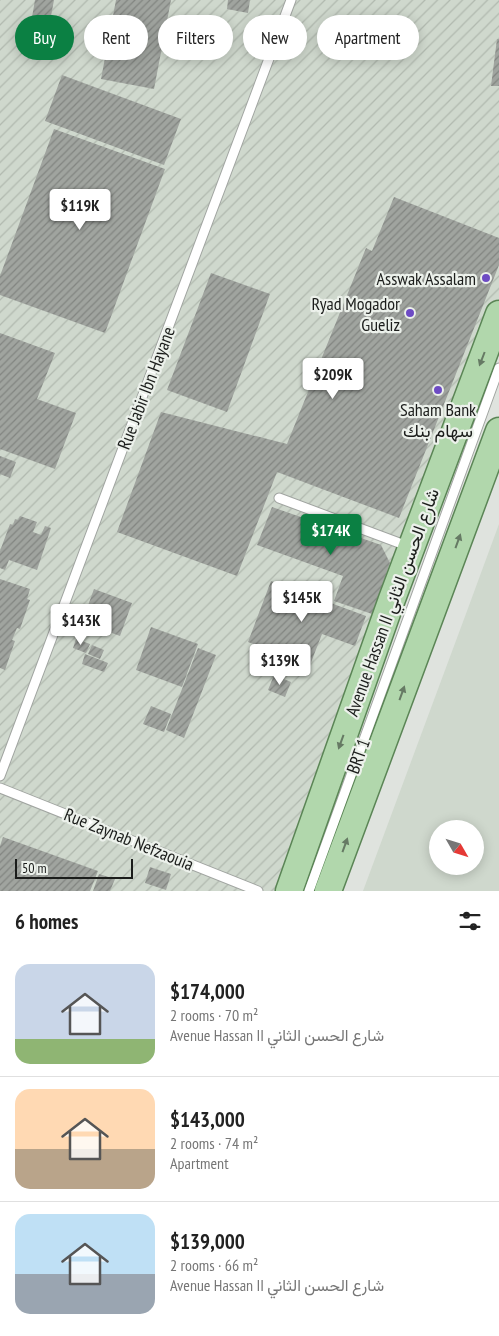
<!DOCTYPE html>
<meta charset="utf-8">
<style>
:root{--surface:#fff;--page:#f2f2f2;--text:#222;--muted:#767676;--line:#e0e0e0;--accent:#0b8043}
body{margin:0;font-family:"PT Sans Narrow",Vazirmatn,sans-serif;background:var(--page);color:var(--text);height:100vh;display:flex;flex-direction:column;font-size:19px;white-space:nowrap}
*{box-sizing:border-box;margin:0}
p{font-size:16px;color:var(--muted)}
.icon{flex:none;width:28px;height:28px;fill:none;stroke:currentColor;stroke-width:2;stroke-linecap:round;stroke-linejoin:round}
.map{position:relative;height:891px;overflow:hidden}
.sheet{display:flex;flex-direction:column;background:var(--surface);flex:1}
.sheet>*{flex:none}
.banner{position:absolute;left:15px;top:15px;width:470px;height:45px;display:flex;gap:10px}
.needle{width:32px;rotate:129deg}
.controls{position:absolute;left:429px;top:820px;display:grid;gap:10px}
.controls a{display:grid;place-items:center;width:55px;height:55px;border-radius:50%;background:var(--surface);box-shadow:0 2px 12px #0003;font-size:25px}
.scale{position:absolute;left:15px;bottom:12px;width:118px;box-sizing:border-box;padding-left:5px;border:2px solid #1b1d1b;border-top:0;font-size:14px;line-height:18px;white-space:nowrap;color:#1b1d1b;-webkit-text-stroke:4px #ecf1eb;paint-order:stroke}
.price{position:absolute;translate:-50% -42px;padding:0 11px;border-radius:5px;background:#fff;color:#222;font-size:16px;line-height:32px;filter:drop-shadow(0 1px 2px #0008)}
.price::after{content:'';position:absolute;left:50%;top:30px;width:15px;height:11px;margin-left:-8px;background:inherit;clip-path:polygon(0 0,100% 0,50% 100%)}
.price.selected{background:var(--accent);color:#fff}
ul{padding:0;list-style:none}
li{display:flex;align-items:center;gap:15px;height:125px;padding:0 15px}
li+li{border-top:1px solid var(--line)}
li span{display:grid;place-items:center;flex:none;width:140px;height:100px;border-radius:15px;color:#555}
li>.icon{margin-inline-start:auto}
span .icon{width:60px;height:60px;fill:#fffc;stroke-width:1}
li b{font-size:21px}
h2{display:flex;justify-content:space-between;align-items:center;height:60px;padding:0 15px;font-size:21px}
.chip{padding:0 18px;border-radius:22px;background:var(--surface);box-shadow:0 2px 12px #0003;font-size:18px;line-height:45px}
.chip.selected{background:var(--accent);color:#fff}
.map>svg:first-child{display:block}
.built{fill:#cfd8cd;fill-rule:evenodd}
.industrial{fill:url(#industrial-furrows)}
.building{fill:url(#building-hatch)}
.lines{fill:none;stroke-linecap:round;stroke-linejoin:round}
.lane-casing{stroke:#a1a5a1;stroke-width:11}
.primary-casing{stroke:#5b8556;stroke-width:29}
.lane{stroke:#fff;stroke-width:9}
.primary{stroke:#b1d7ac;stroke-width:26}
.oneway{fill:#667a64}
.poi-dot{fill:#6d4bc4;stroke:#ecf1eb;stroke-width:2}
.labels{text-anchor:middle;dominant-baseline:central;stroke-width:4.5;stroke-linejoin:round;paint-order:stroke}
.poi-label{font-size:18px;fill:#1b1d1b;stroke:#ecf1eb;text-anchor:end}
.street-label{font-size:18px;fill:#1b1d1b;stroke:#ecf1eb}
</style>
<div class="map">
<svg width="499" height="891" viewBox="0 0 499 891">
<defs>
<pattern id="industrial-furrows" width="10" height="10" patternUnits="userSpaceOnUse" patternTransform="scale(1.25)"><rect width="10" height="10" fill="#cfd8cd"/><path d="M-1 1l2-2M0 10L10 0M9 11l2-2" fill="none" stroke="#b1b9af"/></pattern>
<pattern id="building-hatch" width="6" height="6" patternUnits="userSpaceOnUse" patternTransform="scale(1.25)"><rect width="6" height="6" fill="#a0a49f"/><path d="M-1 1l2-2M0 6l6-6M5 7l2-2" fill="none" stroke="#828581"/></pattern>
</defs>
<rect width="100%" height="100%" fill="#dfe3de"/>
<path class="built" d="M499 524V891H363L467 611ZM438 829H475V866H438Z"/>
<path class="industrial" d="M0 0H499V327L289 891H0Z"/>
<path class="building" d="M35 0H54L48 32 30 29Z
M116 0H171L154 89 101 79Z
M228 0H250L248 13 227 9Z
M497 39H499V86H491Z
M62 75 181 119 164 165 45 121Z
M54 129 165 169 105 333 0 295V276Z
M394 197 499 238V265L399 518 277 472 237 576 117 532 161 412 287 444 366 248 372 251Z
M211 273 270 294 227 412 167 390Z
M0 333 55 353 37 399 76 413 55 469 0 449Z
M0 456 16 462 10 478 0 474Z
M272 507 381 545 390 563 372 614 334 601 343 576 257 545Z
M20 516 37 522 33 532 41 535 45 526 51 528 37 570 9 560 5 570 0 568V551L10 524 13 525 15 519 18 520Z
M0 579 30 589 27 599 30 600 20 629 17 628 12 640 15 641 5 670 0 668Z
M271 581 366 616 355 646 322 634 310 665 248 642Z
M94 589 132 603 120 636 82 622Z
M151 627 198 644 182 687 136 670Z
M76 639 90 644 86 653 73 648Z
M92 645 104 650 100 659 88 654Z
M198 648 216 655 184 738 166 730Z
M85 654 108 663 104 672 82 664Z
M274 675 291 682 285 697 268 690Z
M151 706 171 714 164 732 143 724Z
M3 837 98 871 90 891H0V846Z
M150 867 171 874 166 890 145 883Z
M99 874 115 879 110 891H93Z"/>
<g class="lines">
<g class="lane-casing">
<path id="lane" d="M279 498 410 547
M0 776 291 0
M0 788 258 891
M309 891 499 368"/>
</g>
<g class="primary-casing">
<path id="primary" d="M289 891 392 599 499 314
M328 891 499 431"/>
</g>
<use href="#lane" class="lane"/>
<use href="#primary" class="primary"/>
</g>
<defs><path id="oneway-solid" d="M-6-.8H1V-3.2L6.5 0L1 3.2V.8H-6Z" transform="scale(1.25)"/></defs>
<g class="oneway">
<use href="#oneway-solid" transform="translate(482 359) rotate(111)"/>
<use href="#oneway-solid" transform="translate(458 541) rotate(-70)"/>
<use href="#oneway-solid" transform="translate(402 693) rotate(-70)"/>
<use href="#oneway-solid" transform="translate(341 742) rotate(110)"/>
<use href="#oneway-solid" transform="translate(345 845) rotate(-70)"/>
</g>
<g class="poi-dot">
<circle cx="486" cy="278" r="5"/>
<circle cx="410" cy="313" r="5"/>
<circle cx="438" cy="390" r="5"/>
</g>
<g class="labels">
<g class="poi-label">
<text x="476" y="278">Asswak Assalam</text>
<text x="400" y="303">Ryad Mogador<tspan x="400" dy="21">Gueliz</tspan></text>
<text x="438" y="409" text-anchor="middle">Saham Bank<tspan x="438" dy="21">سهام بنك</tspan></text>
</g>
<g class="street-label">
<text transform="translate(146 388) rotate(-69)">Rue Jabir Ibn Hayane</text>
<text transform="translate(392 602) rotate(-70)">Avenue Hassan II شارع الحسن الثاني</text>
<text transform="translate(358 756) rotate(-70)">BRT 1</text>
<text transform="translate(129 839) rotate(22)">Rue Zaynab Nefzaouia</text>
</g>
</g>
</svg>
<div class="controls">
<a><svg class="needle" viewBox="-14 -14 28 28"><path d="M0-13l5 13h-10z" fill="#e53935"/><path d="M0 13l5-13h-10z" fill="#767676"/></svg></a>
</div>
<div class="scale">50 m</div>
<b class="price" style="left:80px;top:231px">$119K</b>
<b class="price" style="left:333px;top:400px">$209K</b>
<b class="price selected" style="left:331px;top:556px">$174K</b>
<b class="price" style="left:302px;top:623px">$145K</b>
<b class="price" style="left:81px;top:646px">$143K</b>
<b class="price" style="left:280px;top:686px">$139K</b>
<div class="banner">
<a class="chip selected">Buy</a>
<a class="chip">Rent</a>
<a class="chip">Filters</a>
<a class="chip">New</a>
<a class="chip">Apartment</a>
</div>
</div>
<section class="sheet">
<h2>6 homes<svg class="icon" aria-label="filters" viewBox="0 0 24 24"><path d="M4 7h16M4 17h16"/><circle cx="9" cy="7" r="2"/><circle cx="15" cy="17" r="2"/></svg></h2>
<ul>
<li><span style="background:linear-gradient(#c9d6e8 75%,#8fb573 0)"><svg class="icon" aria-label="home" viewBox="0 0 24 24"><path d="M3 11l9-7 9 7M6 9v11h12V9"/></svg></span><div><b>$174,000</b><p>2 rooms · 70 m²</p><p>Avenue Hassan II شارع الحسن الثاني</p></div></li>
<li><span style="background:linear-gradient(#ffd9b3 60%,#b9a48a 0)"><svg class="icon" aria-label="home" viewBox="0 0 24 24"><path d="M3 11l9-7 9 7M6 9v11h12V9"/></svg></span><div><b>$143,000</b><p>2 rooms · 74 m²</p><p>Apartment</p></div></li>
<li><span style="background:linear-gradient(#bfe0f5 60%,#9aa5b1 0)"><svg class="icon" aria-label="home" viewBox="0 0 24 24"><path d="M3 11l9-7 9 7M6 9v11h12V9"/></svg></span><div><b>$139,000</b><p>2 rooms · 66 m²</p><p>Avenue Hassan II شارع الحسن الثاني</p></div></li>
</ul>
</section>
